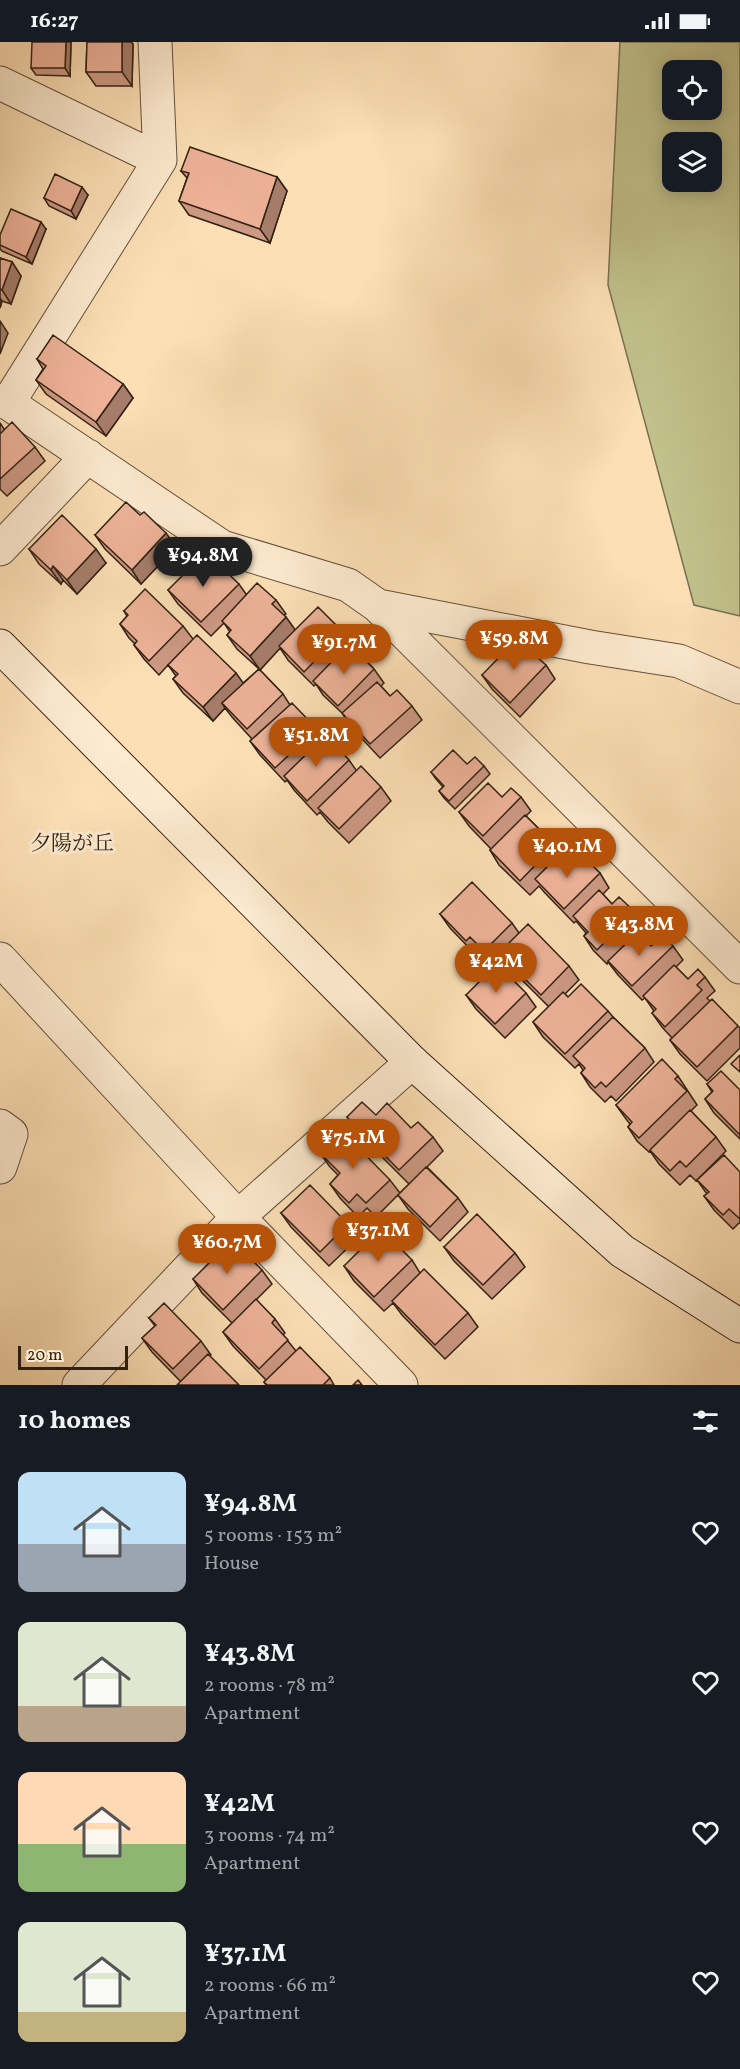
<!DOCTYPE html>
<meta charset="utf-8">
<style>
:root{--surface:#171b24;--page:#20242c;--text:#f1f3f6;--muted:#9ea1a6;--accent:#b45309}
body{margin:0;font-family:Vollkorn,"Noto Serif JP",serif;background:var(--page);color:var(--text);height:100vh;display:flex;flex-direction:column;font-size:22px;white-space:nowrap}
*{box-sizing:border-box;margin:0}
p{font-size:20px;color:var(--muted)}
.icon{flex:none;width:33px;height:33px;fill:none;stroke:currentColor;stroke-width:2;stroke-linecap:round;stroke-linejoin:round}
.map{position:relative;height:1343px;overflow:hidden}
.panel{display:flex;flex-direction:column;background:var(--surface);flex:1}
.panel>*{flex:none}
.fabs{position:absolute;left:662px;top:18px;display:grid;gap:12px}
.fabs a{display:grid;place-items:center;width:60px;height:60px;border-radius:12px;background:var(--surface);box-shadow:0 3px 15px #0003;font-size:30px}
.scale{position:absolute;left:18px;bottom:15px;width:110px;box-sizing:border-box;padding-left:6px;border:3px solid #322113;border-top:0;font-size:16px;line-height:21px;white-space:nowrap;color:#322113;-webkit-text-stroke:4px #fdeacf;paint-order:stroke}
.price{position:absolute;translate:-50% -51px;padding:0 14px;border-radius:21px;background:var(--accent);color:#fff;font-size:20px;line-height:39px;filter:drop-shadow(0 2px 3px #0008)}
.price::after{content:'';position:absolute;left:50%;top:36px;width:18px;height:14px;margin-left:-9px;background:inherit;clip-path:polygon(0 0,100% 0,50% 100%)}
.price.current{background:#222;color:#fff}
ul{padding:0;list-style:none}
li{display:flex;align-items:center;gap:18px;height:150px;padding:0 18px}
li span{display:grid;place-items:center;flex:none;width:168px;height:120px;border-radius:12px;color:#555}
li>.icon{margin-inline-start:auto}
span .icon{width:72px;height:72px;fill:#fffc;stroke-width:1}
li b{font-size:26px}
h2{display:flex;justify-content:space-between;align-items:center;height:72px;padding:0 18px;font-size:26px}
.status{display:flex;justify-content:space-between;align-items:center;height:42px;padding:0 30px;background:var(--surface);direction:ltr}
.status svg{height:16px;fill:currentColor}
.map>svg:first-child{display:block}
.green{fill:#c1c18c;stroke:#7a7150;stroke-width:1.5;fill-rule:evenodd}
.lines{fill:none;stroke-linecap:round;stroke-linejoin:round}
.street-casing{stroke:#64503c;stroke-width:35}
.secondary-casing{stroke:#322113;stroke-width:35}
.street{stroke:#fdeacf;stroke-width:33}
.secondary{stroke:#fdeacf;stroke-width:33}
.wall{fill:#cc9983;stroke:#322113;stroke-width:1.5}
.shaded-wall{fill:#a67d6a;stroke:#322113;stroke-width:1.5}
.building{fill:#edb298;stroke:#322113;stroke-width:1.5}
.labels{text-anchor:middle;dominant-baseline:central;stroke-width:6;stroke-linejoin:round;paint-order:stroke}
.quarter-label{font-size:21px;fill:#322113;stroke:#fdeacf}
</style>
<div class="status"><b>16:27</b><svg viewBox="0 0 49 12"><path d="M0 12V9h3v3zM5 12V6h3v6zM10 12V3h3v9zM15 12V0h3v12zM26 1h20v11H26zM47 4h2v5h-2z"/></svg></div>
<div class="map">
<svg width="740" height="1343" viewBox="0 0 740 1343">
<rect width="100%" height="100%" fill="#fcdfb5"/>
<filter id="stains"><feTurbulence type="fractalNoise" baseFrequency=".00333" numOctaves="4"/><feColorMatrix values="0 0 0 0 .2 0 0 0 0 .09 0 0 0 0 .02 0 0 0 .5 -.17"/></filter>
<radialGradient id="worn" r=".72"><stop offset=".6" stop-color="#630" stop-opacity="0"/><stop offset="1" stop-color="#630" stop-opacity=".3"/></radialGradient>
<path class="green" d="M620 0H740V574L694 563 608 243ZM672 28H711V68H672ZM672 100H711V140H672Z"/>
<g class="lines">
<g class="street-casing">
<path id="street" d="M0 41 160 118
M0 359 8 361 222 505 348 543 378 564 740 925
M8 361 160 118 155 0
M0 507 88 414
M378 564 590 605 679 619 740 645
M0 917 238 1175 401 1343
M0 1084 11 1092 0 1125
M79 1343 238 1175 412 1020"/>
</g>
<g class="secondary-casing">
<path id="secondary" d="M0 604 412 1020 622 1209 740 1284"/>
</g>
<use href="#street" class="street"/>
<use href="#secondary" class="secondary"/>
</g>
<path class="wall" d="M71 0 70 34 36 33 31 26Z
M87 0H131L133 2 132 44H96L86 30Z
M181 129 277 135 287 149 270 201 189 173 179 159 187 136Z
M88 153 76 177 49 164 44 156Z
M46 187 32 222 2 209 0 207V193Z
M0 216 12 220 21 234 11 262 2 259 0 266Z
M37 317 123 342 133 356 106 394 46 352 36 338 43 327Z
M0 381 4 387 35 405 45 419 7 454 0 447Z
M95 493 176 505 141 542 105 507Z
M29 507 106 521 77 552 63 538 61 542 39 522Z
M204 525 239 542 246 552 276 558 286 572 284 573 295 588 343 590 353 604V605L374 627 384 641 381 644 390 654 412 664 422 678 380 716 352 686 342 671 323 653 316 642 314 644 288 618 280 606 260 628 283 652 290 663 317 687 323 696 349 718 356 728 381 745 391 759 349 801 328 780 320 770 317 773 294 748 287 738 285 740 260 713 250 699 252 697 232 675 225 666 213 679 183 651 173 637 176 634 168 623 159 633 144 617 134 603 135 602 129 596 120 582 127 574 124 569 183 584 193 597 243 641 259 627 237 607 227 593 230 590 224 581 211 594 178 562 168 548Z
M546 623 555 637 520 675 492 647 482 633Z
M467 722 484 724 490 732 455 767 444 756 439 749 443 745 436 737 431 730Z
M502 755H521L531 769 526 774 555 803 561 811 577 824 600 831 609 846 603 852 612 862 635 870 645 884 638 891 651 904H673L683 918 676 925 688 937 705 935 715 949 707 956 710 959 740 986V1006L707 1039 680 1012 670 998 672 996 662 985 652 971 654 969 645 956 642 958 618 933 608 920 607 922 593 908 584 894 586 891 576 879 574 881 545 851 539 844 530 853 499 823 490 808 491 807 469 784 459 770Z
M440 872 512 881 519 891 569 924 579 938 565 952 568 955 608 969 613 975 645 1006 654 1020 616 1059 611 1054 605 1060 590 1045 581 1031 583 1028 579 1022 575 1026 543 995 533 980 549 965 509 925 502 915 494 923 480 909 476 913 450 886Z
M526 951 536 965 505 996 476 967 466 953Z
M678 1034 697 1063 691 1069 716 1095 726 1109 696 1139 690 1133 680 1143 659 1122 650 1109 649 1110 637 1099 628 1085 630 1082 626 1077 616 1063Z
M707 1042 740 1048V1097L714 1071 705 1057 712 1050Z
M376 1073 433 1095 443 1109 427 1125 458 1156 468 1170 440 1199 408 1167 398 1153 376 1175 367 1166 358 1175 340 1156 330 1142 338 1133 330 1125 320 1111 390 1138 400 1151 409 1142 357 1090 347 1075Z
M740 1130V1181H739L733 1187 714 1168 704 1154 707 1152 697 1138Z
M281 1171 348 1182 358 1196 329 1224 291 1185Z
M444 1205 515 1211 525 1225 492 1257 454 1219Z
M412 1218 420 1231 468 1271 478 1285 445 1317 402 1273 393 1261 384 1269 354 1239 344 1224Z
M262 1228 272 1242 256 1258 275 1277 285 1291 283 1293 296 1309 330 1336 334 1343H266L264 1340 266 1338 233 1304 223 1290 232 1281 202 1251 193 1237Z
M149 1276 201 1299 211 1313 181 1340 152 1310 142 1296 155 1284Z"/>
<path class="shaded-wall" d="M66 0H71L70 34 65 26Z
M122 0H131L133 2 132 44 122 30Z
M277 135 287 149 270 201 260 187Z
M82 145 88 153 76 177 71 169Z
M41 180 46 187 32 222 26 215Z
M12 220 21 234 11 262 2 248Z
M0 256 2 259 0 266Z
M0 279 8 291 0 312Z
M123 342 133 356 106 394 96 380Z
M166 491 176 505 141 542 132 528Z
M96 507 106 521 77 552 67 538Z
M53 524 63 538 61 542 51 528Z
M286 575 296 589 260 628 250 614Z
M236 631 246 645 222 661 225 666 213 679 203 665Z"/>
<path class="building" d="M32 0H66L65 26H31Z
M87 0H122V30H86Z
M190 105 277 135 260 187 179 159 189 131 181 129Z
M55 132 82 145 71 169 44 156Z
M11 167 41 180 26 215 0 203V193Z
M0 216 12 220 2 248 0 247Z
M53 293 123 342 96 380 36 338 46 324 37 317Z
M12 380 35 405 0 437V392Z
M126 460 140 473 144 470 166 491 132 528 95 493Z
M62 473 96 507 67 538 53 524 51 528 29 507Z
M212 516 239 542 201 580 168 548 197 519 204 525Z
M257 541 276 558 272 562 286 575 250 614 227 593 231 588 222 579Z
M145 547 183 584 149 619 134 603 137 599 120 582 128 573 124 569Z
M318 565 343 590 304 630 279 604Z
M197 593 236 631 203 665 173 637 178 632 168 623Z
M517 597 546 623 510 661 482 633Z
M349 602 374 627 338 664 313 639Z
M259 627 283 652 247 687 222 661Z
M377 640 390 654 397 648 412 664 370 702 342 671Z
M292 661 317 687 275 726 250 699Z
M326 693 349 718 307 759 284 734Z
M453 708 467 722 475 715 484 724 449 759 439 749 444 744 431 730Z
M361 724 381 745 339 787 318 766Z
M488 741 502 755 511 746 521 755 483 794 459 770Z
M525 773 555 803 520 839 490 808Z
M562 810 577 824 585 816 600 831 564 867 535 837Z
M472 840 512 881 484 909 470 895 466 899 440 872Z
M599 848 612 862 619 855 635 870 597 908 584 894 588 890 573 874Z
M528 882 569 924 541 953 499 911Z
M638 890 651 904 662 893 673 904 632 944 608 919Z
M497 922 526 951 495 982 466 953Z
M674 923 688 937 698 927 705 935 697 943 702 948 665 985 652 971 656 967 643 954Z
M581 942 608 969 565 1012 533 980 563 950 568 955Z
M712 957 738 984 697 1025 670 998Z
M613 975 645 1006 606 1045 601 1040 595 1046 581 1031 585 1026 573 1014Z
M740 1013V1030L731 1022Z
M662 1017 678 1034 675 1037 687 1049 639 1096 628 1085 632 1080 616 1063Z
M721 1029 740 1048V1093L705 1057 713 1049 707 1042Z
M362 1060 376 1073 387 1061 411 1086 418 1080 433 1095 399 1128 347 1075Z
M690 1068 716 1095 686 1125 680 1119 670 1129 650 1108Z
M342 1089 390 1138 366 1161 357 1152 349 1161 330 1142 340 1131 320 1111Z
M724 1113 740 1130V1177L729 1167 723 1173 704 1154 709 1150 697 1138Z
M426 1125 458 1156 430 1185 398 1153Z
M310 1143 348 1182 320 1210 281 1171Z
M477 1172 515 1211 483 1243 444 1205Z
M381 1187 412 1218 374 1255 344 1224Z
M232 1198 262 1228 223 1268 193 1237Z
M424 1227 468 1271 435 1303 392 1259Z
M256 1257 275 1277 272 1281 288 1298 259 1327 223 1290Z
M164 1261 201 1299 173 1327 142 1296 156 1283 149 1276Z
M300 1305 330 1336 323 1343H267L264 1340Z
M208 1312 239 1343H177Z
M358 1338 362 1343H353Z"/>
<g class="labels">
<g class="quarter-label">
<text x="72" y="802">夕陽が丘</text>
</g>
</g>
<rect width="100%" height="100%" filter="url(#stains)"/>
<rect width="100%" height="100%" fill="url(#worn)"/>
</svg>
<div class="fabs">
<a><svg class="icon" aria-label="locate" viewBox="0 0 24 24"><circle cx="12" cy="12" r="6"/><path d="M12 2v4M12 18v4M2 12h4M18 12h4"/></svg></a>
<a><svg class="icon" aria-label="layers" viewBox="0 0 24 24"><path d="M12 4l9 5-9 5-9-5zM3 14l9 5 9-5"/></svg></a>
</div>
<div class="scale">20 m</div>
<b class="price current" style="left:203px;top:546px">¥94.8M</b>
<b class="price" style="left:514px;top:629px">¥59.8M</b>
<b class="price" style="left:344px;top:633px">¥91.7M</b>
<b class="price" style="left:316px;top:726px">¥51.8M</b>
<b class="price" style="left:567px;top:837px">¥40.1M</b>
<b class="price" style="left:639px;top:915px">¥43.8M</b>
<b class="price" style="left:496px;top:952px">¥42M</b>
<b class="price" style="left:353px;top:1128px">¥75.1M</b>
<b class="price" style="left:378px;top:1221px">¥37.1M</b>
<b class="price" style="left:227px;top:1233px">¥60.7M</b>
</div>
<section class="panel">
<h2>10 homes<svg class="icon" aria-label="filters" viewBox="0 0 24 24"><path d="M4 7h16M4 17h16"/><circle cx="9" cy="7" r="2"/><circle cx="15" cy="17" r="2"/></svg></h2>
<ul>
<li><span style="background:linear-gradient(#bfe0f5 60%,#9aa5b1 0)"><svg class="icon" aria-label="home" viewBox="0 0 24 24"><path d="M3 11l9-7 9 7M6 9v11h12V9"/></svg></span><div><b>¥94.8M</b><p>5 rooms · 153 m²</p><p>House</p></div><svg class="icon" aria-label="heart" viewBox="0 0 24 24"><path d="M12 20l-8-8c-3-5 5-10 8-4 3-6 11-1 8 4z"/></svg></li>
<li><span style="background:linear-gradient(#dfe7d0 70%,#b9a48a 0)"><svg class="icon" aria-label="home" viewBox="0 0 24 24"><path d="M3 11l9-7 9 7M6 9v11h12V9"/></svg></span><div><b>¥43.8M</b><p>2 rooms · 78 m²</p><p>Apartment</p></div><svg class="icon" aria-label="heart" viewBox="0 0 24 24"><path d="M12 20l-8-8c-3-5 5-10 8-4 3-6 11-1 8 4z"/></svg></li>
<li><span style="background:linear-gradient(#ffd9b3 60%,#8fb573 0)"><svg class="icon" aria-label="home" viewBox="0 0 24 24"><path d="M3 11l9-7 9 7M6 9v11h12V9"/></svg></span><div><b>¥42M</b><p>3 rooms · 74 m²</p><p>Apartment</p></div><svg class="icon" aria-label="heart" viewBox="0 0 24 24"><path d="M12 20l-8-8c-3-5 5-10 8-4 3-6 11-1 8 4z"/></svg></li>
<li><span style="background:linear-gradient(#dfe7d0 75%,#c2b280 0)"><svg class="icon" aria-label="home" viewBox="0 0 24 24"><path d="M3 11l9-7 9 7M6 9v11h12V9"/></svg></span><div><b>¥37.1M</b><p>2 rooms · 66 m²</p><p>Apartment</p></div><svg class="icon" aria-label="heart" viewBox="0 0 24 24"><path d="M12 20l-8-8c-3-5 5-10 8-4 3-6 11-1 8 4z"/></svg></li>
</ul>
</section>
